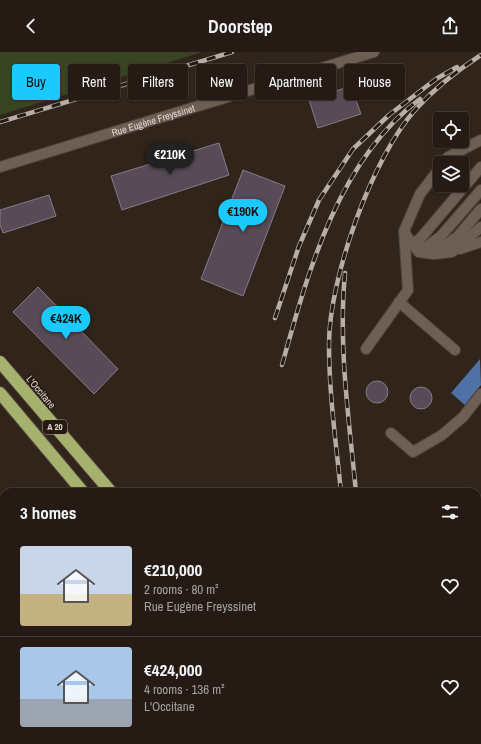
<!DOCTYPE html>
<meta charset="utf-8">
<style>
:root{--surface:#251b14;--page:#312822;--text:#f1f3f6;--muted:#a3a1a0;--line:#423934;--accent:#1bcafc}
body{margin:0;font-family:"Archivo Narrow",sans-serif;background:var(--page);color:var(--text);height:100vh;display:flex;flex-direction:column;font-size:15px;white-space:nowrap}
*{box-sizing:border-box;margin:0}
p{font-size:13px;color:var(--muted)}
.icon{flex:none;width:22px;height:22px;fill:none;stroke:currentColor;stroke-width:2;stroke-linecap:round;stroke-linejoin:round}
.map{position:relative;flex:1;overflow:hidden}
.sheet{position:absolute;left:0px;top:436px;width:481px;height:256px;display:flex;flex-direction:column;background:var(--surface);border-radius:12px 12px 0 0;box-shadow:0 1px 3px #0004,0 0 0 1px var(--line)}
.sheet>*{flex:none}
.hud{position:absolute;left:12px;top:12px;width:457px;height:36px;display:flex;gap:8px}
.tools{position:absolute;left:433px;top:60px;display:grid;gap:8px}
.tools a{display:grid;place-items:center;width:36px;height:36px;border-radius:4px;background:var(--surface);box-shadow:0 1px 3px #0004,0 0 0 1px var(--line);font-size:20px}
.price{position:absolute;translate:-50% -34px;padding:0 9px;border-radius:14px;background:var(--accent);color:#111;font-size:13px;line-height:26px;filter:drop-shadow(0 1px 2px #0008)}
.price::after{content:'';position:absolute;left:50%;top:24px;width:12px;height:9px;margin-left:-6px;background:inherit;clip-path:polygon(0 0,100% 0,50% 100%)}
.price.active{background:#222;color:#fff}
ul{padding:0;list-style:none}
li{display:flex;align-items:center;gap:12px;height:100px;padding:0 20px}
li+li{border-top:1px solid var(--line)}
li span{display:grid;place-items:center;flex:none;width:112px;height:80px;border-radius:4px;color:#555}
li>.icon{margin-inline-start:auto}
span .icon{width:48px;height:48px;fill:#fffc;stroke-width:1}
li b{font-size:17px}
h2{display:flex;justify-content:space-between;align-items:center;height:48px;padding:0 20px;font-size:17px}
.tag{padding:0 14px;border-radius:4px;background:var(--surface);box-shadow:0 1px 3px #0004,0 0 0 1px var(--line);font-size:14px;line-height:36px}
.tag.active{background:var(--accent);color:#111}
header{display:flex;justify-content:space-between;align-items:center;height:52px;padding:0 20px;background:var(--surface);font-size:18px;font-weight:700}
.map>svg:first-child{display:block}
.green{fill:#374621}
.water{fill:#4f71a5}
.building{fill:#584b57;stroke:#887a87}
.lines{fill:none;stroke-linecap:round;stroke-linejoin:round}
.minor-casing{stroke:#4d423a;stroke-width:12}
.highway-casing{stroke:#4d423a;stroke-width:14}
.minor{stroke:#6e5f54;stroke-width:10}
.highway{stroke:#a5b16d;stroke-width:12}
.rail-casing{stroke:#b9aea7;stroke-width:4.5}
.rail{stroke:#271a11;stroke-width:3;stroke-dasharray:9;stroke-linecap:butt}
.labels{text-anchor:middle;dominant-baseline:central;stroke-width:3;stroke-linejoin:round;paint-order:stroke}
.shield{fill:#271a11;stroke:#a99e97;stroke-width:1}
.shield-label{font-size:9px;font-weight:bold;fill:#e1d7d1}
.street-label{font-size:10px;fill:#e1d7d1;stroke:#271a11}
</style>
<header><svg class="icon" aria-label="back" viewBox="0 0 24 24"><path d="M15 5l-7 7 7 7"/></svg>Doorstep<svg class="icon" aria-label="share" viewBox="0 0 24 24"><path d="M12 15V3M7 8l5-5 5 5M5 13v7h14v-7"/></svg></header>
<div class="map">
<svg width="481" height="692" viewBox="0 0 481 692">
<rect width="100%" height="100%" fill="#31241a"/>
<path class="green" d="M0 0H202L0 63Z"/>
<path class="water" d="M480 307 481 333 465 353 451 341Z
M0 443 4 447V466L0 461Z
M202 688H222L225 692H205Z"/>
<path class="building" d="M351 34 361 62 318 76 309 48Z
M219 91 229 123 122 158 111 124Z
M243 118 285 134 243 244 201 227Z
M49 143 56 164 3 181 0 173V158Z
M38 235 118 317 94 342 13 260Z
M366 340a11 11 0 1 1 22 0a11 11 0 1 1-22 0Z
M410 346a11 11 0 1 1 22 0a11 11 0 1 1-22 0Z"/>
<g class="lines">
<g class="minor-casing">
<g id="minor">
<path d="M443 111 448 105 481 88"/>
<path id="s1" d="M0 115 374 0"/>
<path d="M405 181 411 191 419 188 481 115"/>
<path d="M411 191 419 200 441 184 481 138"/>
<path d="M460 197 481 190"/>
<path d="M419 200 433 202 458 184 481 157"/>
<path d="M435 202 452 200 481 175"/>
<path d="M399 250 455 298"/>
<path d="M366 297 408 238 404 179 420 142 440 116"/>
<path d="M391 381 413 400 442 383 463 365 481 342"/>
</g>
</g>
<g class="highway-casing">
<path id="highway" d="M0 310 111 440
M0 341 83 440
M293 688 296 692
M324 688 327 692"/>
</g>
<use href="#minor" class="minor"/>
<use href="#highway" class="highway"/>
<g class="rail-casing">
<path id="rail" d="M0 70 232 0
M345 221C338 294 349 367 356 440
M275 266 299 194 319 148 353 97 389 63 436 27 457 15
M282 313C308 220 338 108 420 47
M341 440C336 391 329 342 329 292 329 227 372 105 416 57 434 37 458 18 481 3"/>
</g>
<use href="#rail" class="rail"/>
</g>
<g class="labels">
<rect class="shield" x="43" y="368" width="24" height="14" rx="3"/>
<g class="shield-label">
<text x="55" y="375">A 20</text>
</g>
<g class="street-label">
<text stroke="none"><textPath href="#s1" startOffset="160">Rue Eugène Freyssinet</textPath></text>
<text transform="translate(41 340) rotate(50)">L'Occitane</text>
</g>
</g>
</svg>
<div class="tools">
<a><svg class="icon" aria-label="locate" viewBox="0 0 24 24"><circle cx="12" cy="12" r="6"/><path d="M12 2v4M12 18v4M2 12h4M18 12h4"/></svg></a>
<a><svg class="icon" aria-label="layers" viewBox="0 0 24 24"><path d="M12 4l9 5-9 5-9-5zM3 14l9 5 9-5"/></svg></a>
</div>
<b class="price active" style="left:170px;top:124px">€210K</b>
<b class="price" style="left:243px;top:181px">€190K</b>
<b class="price" style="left:66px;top:288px">€424K</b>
<div class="hud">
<a class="tag active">Buy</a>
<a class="tag">Rent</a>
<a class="tag">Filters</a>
<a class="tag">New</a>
<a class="tag">Apartment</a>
<a class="tag">House</a>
</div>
<section class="sheet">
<h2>3 homes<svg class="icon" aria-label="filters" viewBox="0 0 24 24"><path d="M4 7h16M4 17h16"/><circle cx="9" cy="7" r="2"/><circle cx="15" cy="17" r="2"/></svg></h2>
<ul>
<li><span style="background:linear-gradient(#c9d6e8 60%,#c2b280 0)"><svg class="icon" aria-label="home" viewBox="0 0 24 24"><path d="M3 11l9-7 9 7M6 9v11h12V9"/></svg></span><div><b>€210,000</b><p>2 rooms · 80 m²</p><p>Rue Eugène Freyssinet</p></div><svg class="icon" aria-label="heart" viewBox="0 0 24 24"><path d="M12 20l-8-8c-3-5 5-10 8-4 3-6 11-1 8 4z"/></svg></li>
<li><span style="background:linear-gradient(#a9c7e8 65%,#9aa5b1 0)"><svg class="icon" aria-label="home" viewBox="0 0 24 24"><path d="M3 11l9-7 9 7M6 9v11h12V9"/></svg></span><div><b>€424,000</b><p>4 rooms · 136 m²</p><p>L'Occitane</p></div><svg class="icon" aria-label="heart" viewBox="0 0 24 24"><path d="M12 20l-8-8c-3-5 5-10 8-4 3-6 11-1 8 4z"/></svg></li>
</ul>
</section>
</div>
